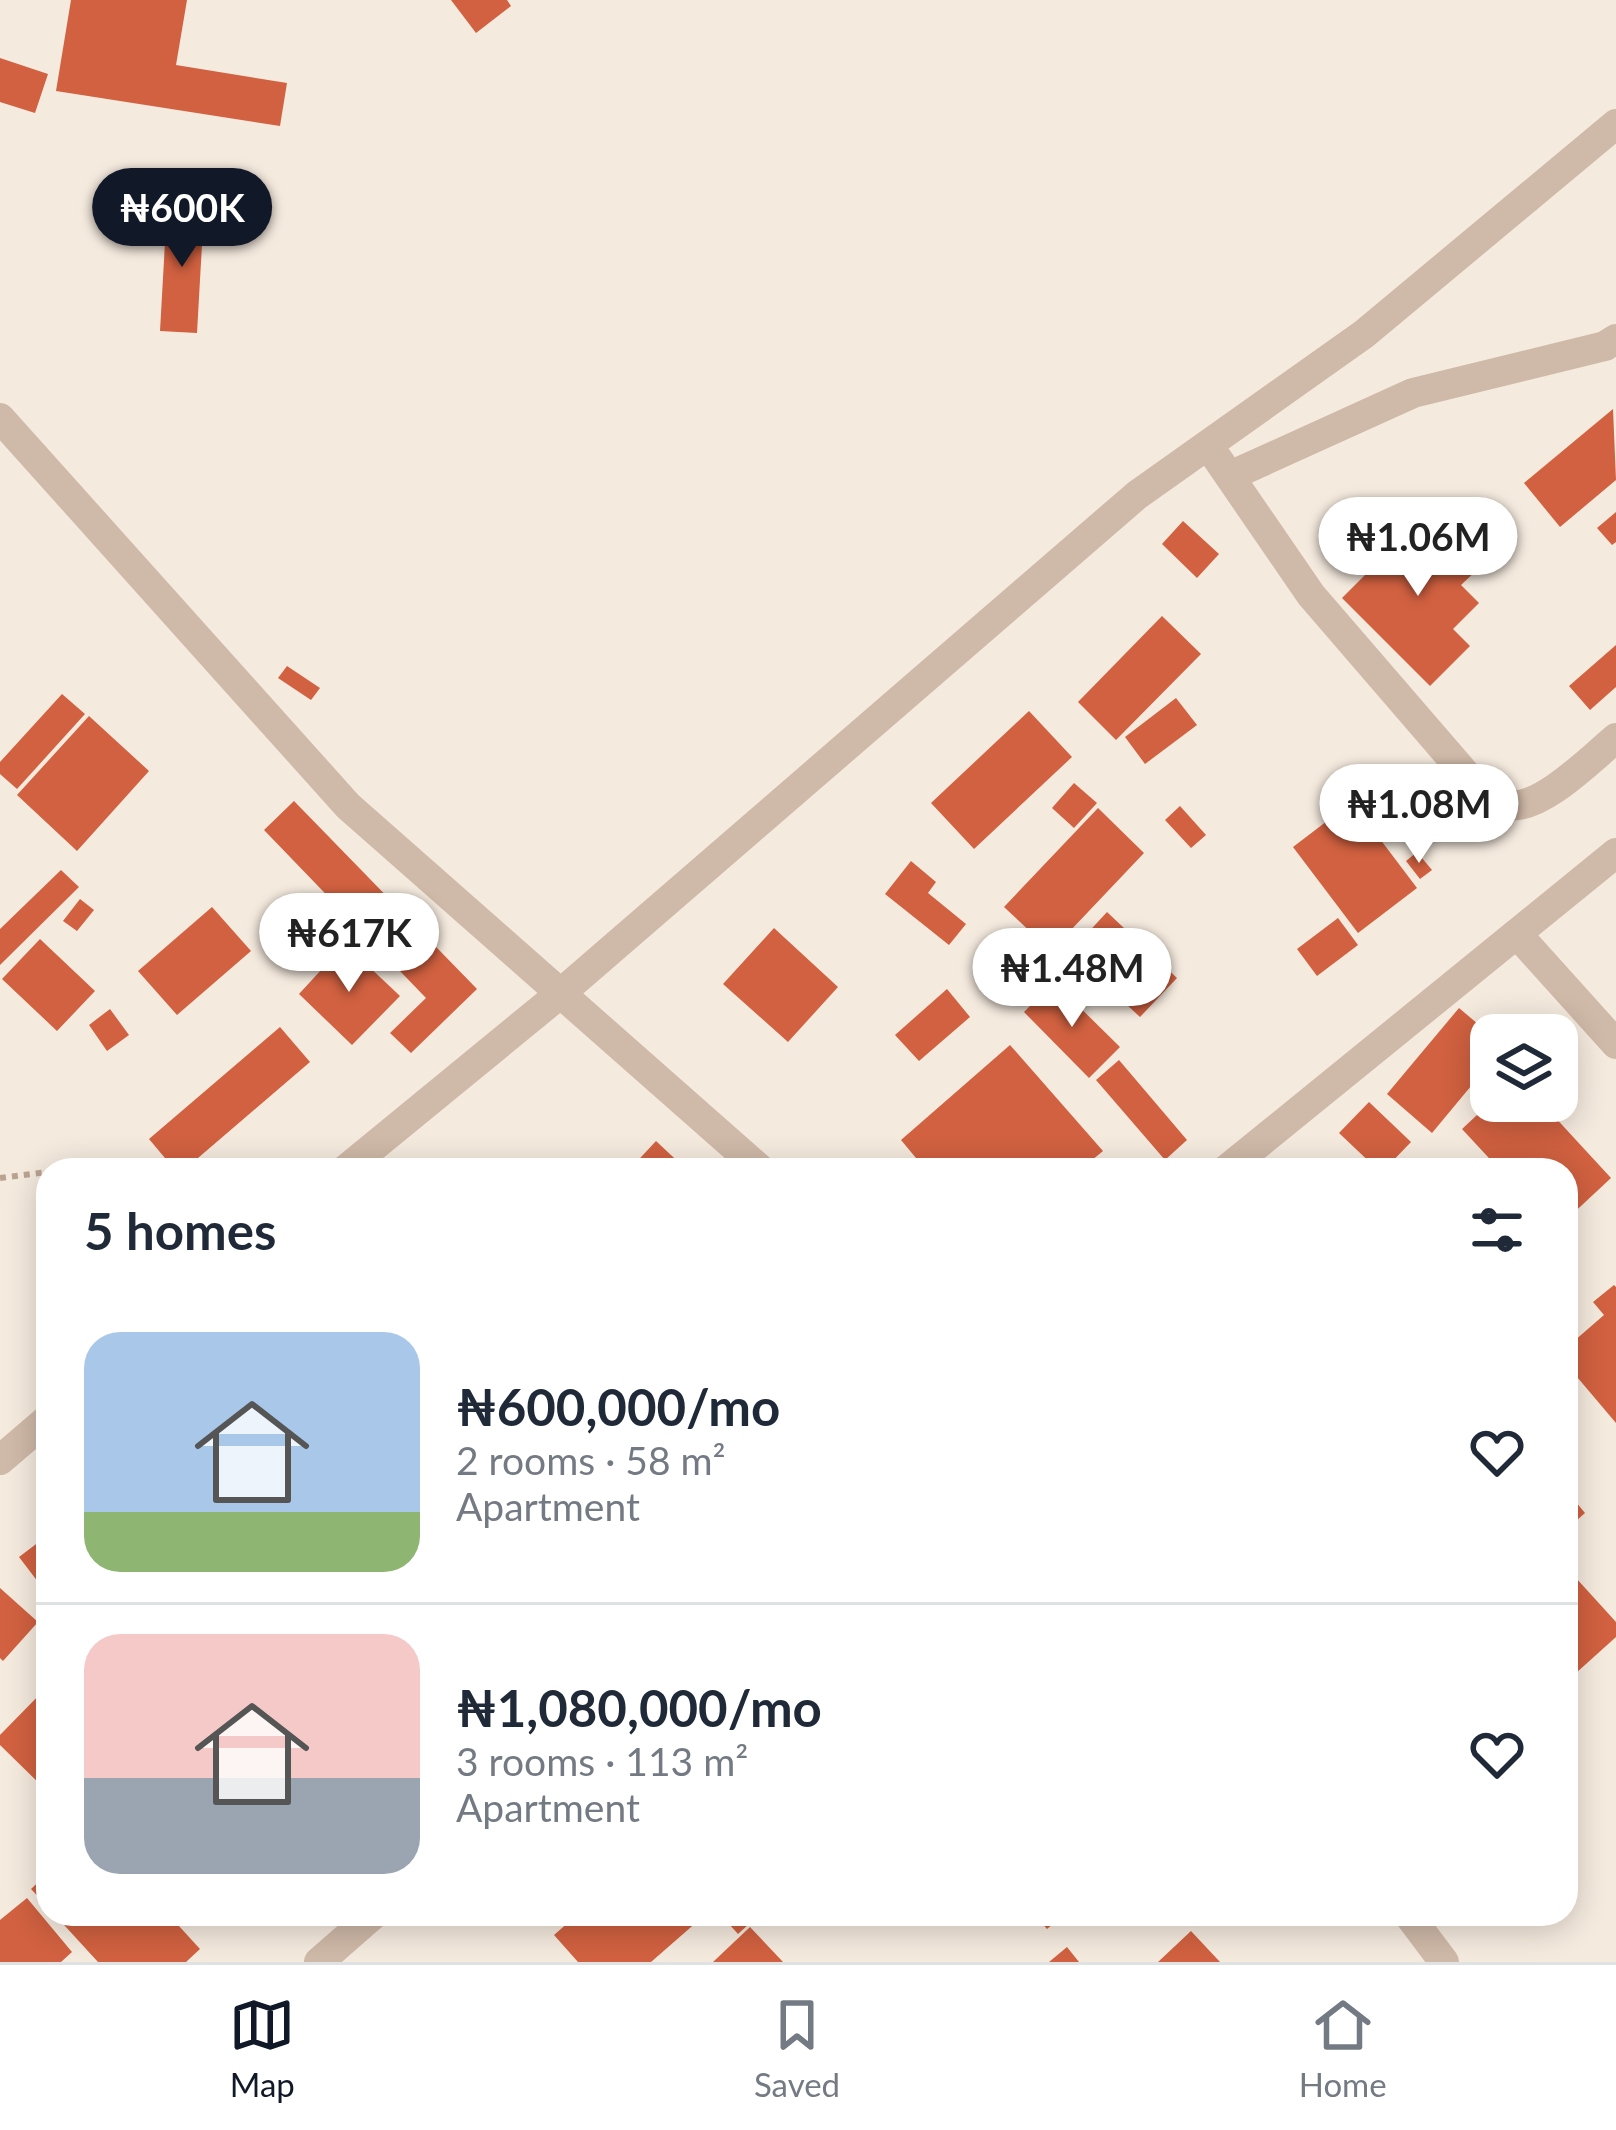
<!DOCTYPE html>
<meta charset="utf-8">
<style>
:root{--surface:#fff;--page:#f2f2f3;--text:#1f2937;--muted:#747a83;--line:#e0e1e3;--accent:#111827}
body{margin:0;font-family:Lato,sans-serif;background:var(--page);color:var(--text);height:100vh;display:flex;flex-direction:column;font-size:45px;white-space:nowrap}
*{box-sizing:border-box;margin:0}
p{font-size:39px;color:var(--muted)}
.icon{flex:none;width:66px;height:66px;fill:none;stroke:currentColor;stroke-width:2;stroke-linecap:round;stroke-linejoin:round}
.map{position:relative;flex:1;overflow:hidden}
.details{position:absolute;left:36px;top:1158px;width:1542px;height:768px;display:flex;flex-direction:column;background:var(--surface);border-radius:36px;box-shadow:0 6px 30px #0003}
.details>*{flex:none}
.tools{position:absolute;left:1470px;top:1014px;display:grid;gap:24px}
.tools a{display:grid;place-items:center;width:108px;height:108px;border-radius:24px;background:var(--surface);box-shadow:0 6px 30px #0003;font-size:60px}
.price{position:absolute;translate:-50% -102px;padding:0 27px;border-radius:42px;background:#fff;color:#222;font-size:39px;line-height:78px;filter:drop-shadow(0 3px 6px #0008)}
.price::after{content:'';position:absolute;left:50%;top:72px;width:36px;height:27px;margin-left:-18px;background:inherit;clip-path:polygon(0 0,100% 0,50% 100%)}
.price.selected{background:var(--accent);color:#fff}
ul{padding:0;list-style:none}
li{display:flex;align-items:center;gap:36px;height:300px;padding:0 48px}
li+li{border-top:3px solid var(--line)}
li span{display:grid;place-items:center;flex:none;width:336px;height:240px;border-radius:36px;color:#555}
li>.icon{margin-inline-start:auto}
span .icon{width:144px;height:144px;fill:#fffc;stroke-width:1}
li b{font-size:51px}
h2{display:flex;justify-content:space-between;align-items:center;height:144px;padding:0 48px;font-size:51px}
.dock{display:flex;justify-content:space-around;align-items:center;height:168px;border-top:3px solid var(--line);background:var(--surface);font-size:33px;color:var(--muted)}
.dock a{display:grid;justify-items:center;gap:6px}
.dock .selected{color:var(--accent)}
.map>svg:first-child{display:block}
.building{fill:#d16140}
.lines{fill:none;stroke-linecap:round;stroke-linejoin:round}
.path{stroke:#bba392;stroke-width:6;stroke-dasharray:6 6;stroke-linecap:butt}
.minor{stroke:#cfb9a8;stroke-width:30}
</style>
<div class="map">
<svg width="1616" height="1962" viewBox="0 0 1616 1962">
<rect width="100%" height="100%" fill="#f5eade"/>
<path class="building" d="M71 0H187L176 65 287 83 280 126 56 91Z
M451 0H507L511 6 476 33Z
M0 58 48 74 35 113 0 102Z
M167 207 204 209 197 333 160 331Z
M1613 409 1616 480 1560 527 1524 483Z
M1616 512V542L1612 545 1597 528Z
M1433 520 1480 567 1461 585 1479 603 1453 629 1470 646 1430 686 1342 598 1372 568 1364 560 1390 535 1403 549Z
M1183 521 1219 554 1197 578 1162 544Z
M1162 616 1201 654 1116 740 1078 702Z
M1616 645V687L1590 710 1569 686Z
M287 666 320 688 311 700 278 678Z
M62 694 85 714 17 789 0 774V762Z
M1176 698 1197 725 1145 764 1125 737Z
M1029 711 1072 757 974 849 931 803Z
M89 716 149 771 77 851 17 795Z
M1074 783 1097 803 1074 828 1052 808Z
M294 801 477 989 411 1053 390 1033 426 998 264 830Z
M1352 802 1417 888 1358 933 1293 847Z
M1180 806 1206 835 1191 848 1165 820Z
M1098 808 1144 853 1051 951 1004 907Z
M1417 852 1432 870 1420 879 1406 861Z
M911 861 936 882 928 893 966 924 949 945 885 894Z
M61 870 79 887 0 965V929Z
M80 899 94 910 77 931 63 921Z
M212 907 251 951 177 1015 138 971Z
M1107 912 1177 978 1140 1017 1070 952Z
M1338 918 1358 945 1317 976 1297 949Z
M774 928 838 987 788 1042 723 984Z
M40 939 95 991 57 1031 2 979Z
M345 944 400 996 352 1045 299 994Z
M1054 982 1120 1047 1089 1078 1024 1012Z
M947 989 970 1017 919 1061 895 1035Z
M1459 1008 1491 1035V1062L1432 1133 1387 1094Z
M110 1009 129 1035 107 1051 89 1025Z
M280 1027 310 1062 184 1170H175L149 1139Z
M1010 1045 1103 1151 1080 1170H1061L1051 1159 1042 1167 1045 1170H926L901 1140Z
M1119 1060 1187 1140 1165 1160 1096 1080Z
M1492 1101H1540L1611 1178 1566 1220V1170H1500L1462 1129Z
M1369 1102 1411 1142 1384 1170H1378L1339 1133Z
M656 1141 687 1170H629Z
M1614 1285 1616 1287V1423L1566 1364V1348L1604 1315 1593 1302Z
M1566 1490 1585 1513 1566 1530Z
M48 1535V1595L19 1557Z
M1566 1567 1616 1622V1637L1566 1682Z
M0 1588 38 1622 3 1661 0 1658Z
M48 1686V1792L0 1745V1735Z
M48 1873V1907L31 1889Z
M27 1898 72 1952 61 1962H0V1920Z
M54 1914H168L200 1949 186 1962H98Z
M578 1914H706L651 1962H578L554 1935Z
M720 1914H760L738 1934Z
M1034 1914H1065L1047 1929Z
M750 1927 783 1962H713Z
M1191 1931 1220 1962H1158Z
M1067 1947 1079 1962H1049Z"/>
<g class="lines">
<path class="path" d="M0 1178 48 1172"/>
<path class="minor" d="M0 418 348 806 761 1170
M1208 445 1311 595 1474 784C1484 792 1496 803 1508 805 1540 811 1592 758 1616 738
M1230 476 1413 393 1605 346 1616 339
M1517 934 1616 1044
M345 1170 561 993 1137 495 1364 334 1616 124
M1226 1170 1616 853
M0 1460 48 1419
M1408 1914 1444 1962
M319 1962 374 1914"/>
</g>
</svg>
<div class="tools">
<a><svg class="icon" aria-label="layers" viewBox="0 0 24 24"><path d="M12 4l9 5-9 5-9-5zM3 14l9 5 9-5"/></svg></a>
</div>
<b class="price selected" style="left:182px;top:270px">₦600K</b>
<b class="price" style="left:1418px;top:599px">₦1.06M</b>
<b class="price" style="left:1419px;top:866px">₦1.08M</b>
<b class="price" style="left:349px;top:995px">₦617K</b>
<b class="price" style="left:1072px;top:1030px">₦1.48M</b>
<section class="details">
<h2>5 homes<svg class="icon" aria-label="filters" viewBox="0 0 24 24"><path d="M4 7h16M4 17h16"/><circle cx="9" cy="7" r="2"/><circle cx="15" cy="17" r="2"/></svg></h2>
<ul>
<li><span style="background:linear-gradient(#a9c7e8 75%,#8fb573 0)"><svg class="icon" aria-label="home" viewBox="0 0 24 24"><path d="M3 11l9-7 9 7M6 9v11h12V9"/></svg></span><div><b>₦600,000/mo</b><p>2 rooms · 58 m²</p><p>Apartment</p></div><svg class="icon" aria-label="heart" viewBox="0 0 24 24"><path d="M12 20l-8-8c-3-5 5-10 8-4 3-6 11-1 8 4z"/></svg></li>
<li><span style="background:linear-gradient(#f6c9c9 60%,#9aa5b1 0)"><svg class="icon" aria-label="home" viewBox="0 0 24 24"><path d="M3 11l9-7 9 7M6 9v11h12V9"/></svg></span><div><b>₦1,080,000/mo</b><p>3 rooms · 113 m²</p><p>Apartment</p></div><svg class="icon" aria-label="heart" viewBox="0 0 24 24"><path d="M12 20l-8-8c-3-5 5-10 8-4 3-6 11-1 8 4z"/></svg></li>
</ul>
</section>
</div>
<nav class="dock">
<a class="selected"><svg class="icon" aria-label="map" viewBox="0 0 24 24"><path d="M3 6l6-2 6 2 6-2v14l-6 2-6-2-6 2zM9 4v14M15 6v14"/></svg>Map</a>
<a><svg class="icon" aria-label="saved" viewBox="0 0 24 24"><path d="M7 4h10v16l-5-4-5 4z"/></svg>Saved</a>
<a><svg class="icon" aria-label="home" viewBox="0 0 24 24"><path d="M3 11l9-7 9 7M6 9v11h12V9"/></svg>Home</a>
</nav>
